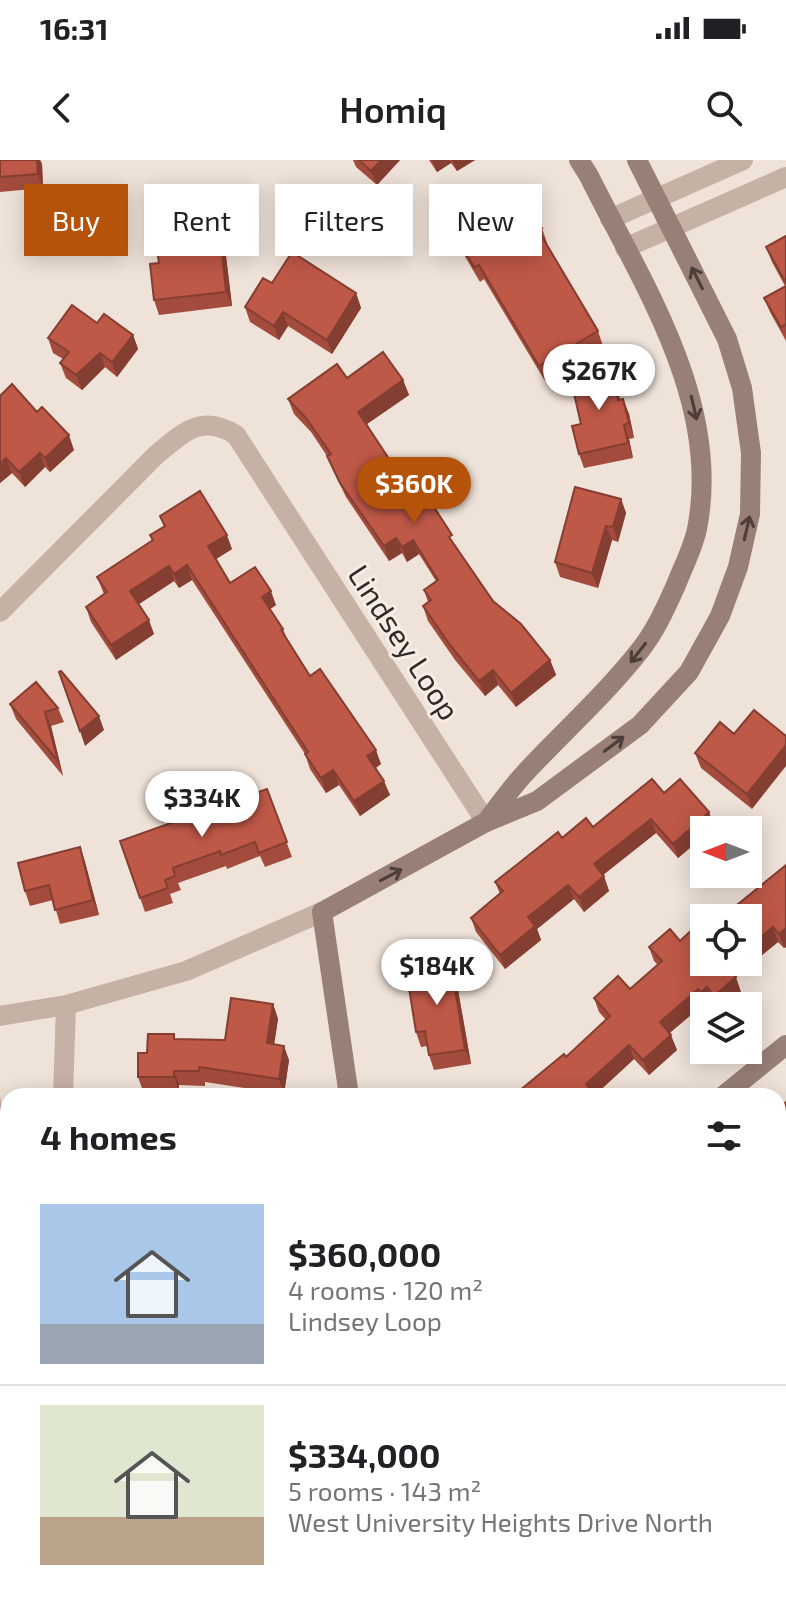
<!DOCTYPE html>
<meta charset="utf-8">
<style>
:root{--surface:#fff;--page:#f2f2f2;--text:#202124;--muted:#757577;--line:#e0e0e0;--accent:#b45309}
body{margin:0;font-family:"Exo 2",sans-serif;background:var(--page);color:var(--text);height:100vh;display:flex;flex-direction:column;font-size:30px;white-space:nowrap}
*{box-sizing:border-box;margin:0}
p{font-size:26px;color:var(--muted)}
.icon{flex:none;width:44px;height:44px;fill:none;stroke:currentColor;stroke-width:2;stroke-linecap:round;stroke-linejoin:round}
.map{position:relative;flex:1;overflow:hidden}
.sheet{position:absolute;left:0px;top:928px;width:786px;height:514px;display:flex;flex-direction:column;background:var(--surface);border-radius:24px 24px 0 0;box-shadow:0 4px 20px #0003}
.sheet>*{flex:none}
.guide{position:absolute;left:24px;top:24px;width:738px;height:72px;display:flex;gap:16px}
.needle{width:52px;rotate:270deg}
.tools{position:absolute;left:690px;top:656px;display:grid;gap:16px}
.tools a{display:grid;place-items:center;width:72px;height:72px;border-radius:0px;background:var(--surface);box-shadow:0 4px 20px #0003;font-size:40px}
.price{position:absolute;translate:-50% -68px;padding:0 18px;border-radius:28px;background:#fff;color:#222;font-size:26px;line-height:52px;filter:drop-shadow(0 2px 4px #0008)}
.price::after{content:'';position:absolute;left:50%;top:48px;width:24px;height:18px;margin-left:-12px;background:inherit;clip-path:polygon(0 0,100% 0,50% 100%)}
.price.selected{background:var(--accent);color:#fff}
ul{padding:0;list-style:none}
li{display:flex;align-items:center;gap:24px;height:200px;padding:0 40px}
li+li{border-top:2px solid var(--line)}
li span{display:grid;place-items:center;flex:none;width:224px;height:160px;border-radius:0px;color:#555}
li>.icon{margin-inline-start:auto}
span .icon{width:96px;height:96px;fill:#fffc;stroke-width:1}
li b{font-size:34px}
h2{display:flex;justify-content:space-between;align-items:center;height:96px;padding:0 40px;font-size:34px}
.tag{padding:0 28px;border-radius:0px;background:var(--surface);box-shadow:0 4px 20px #0003;font-size:28px;line-height:72px}
.tag.selected{background:var(--accent);color:#fff}
.status{display:flex;justify-content:space-between;align-items:center;height:56px;padding:0 40px;background:var(--surface);direction:ltr}
.status svg{height:22px;fill:currentColor}
header{display:flex;justify-content:space-between;align-items:center;height:104px;padding:0 40px;background:var(--surface);font-size:36px;font-weight:600}
.map>svg:first-child{display:block}
.lines{fill:none;stroke-linecap:round;stroke-linejoin:round}
.street{stroke:#c6b1a5;stroke-width:20}
.secondary{stroke:#998077;stroke-width:20}
.wall{fill:#a34c3d}
.shaded-wall{fill:#853e32}
.building{fill:#be5847;stroke:#853e32;stroke-width:2}
.oneway{stroke:#4c3f3a}
.labels{text-anchor:middle;dominant-baseline:central;stroke-width:6;stroke-linejoin:round;paint-order:stroke}
.street-label{font-size:30px;fill:#322926;stroke:#f7ede4}
</style>
<div class="status"><b>16:31</b><svg viewBox="0 0 49 12"><path d="M0 12V9h3v3zM5 12V6h3v6zM10 12V3h3v9zM15 12V0h3v12zM26 1h20v11H26zM47 4h2v5h-2z"/></svg></div>
<header><svg class="icon" aria-label="back" viewBox="0 0 24 24"><path d="M15 5l-7 7 7 7"/></svg>Homiq<svg class="icon" aria-label="search" viewBox="0 0 24 24"><circle cx="10" cy="10" r="6"/><path d="M15 15l6 6"/></svg></header>
<div class="map">
<svg width="786" height="1441" viewBox="0 0 786 1441">
<rect width="100%" height="100%" fill="#efe2d8"/>
<g class="lines">
<path class="street" d="M610 59 743 0
M625 88 786 17
M0 452 156 295C183 273 201 253 236 275L486 662
M0 856 66 845 186 811 322 752
M63 936 66 845
M0 1181H8
M778 1345H786
M378 1434V1441
M49 1441V1434"/>
<path class="secondary" d="M487 661C499 645 511 628 525 613 563 572 606 534 641 489 656 470 666 447 676 425 683 407 693 388 697 369 722 243 643 125 589 16L579 0
M349 936 322 752 486 662 537 641 640 565 689 512 720 456 738 407 750 354 751 293 742 228 727 179 637 0
M723 936 786 885"/>
</g>
<path class="wall" d="M0 0H40L42 4 43 28 0 32Z
M353 0H400L377 25 356 7Z
M429 0H475L457 11 451 3 437 12Z
M441 50 496 54 542 68 547 83 546 84 598 171 603 186 545 221 484 119 480 122 446 64Z
M786 76V181L770 152 764 138 785 126 772 102 766 87Z
M221 82 226 96 232 146 159 155 154 140 159 103Z
M272 123 356 133 361 148 332 194 288 166 279 180 250 162 245 147Z
M97 163 133 175 138 189 117 217 105 207 82 230 66 218 60 203 63 199 53 193 48 178Z
M347 218 403 220 409 235 367 264 411 332 427 347 493 441 550 500 556 515 516 547 498 525 485 536 455 500 428 461 423 446 428 442 424 430 436 421 419 394 407 402 402 393 389 401 346 337 333 310 327 296 311 272 294 254 288 239Z
M616 222 620 240 623 239 629 254 634 278 629 279 633 298 584 308 579 294 581 264Z
M0 236 74 290 50 312 45 307 25 327 12 313 0 323Z
M621 339 626 353 618 382 612 380 598 428 560 417 555 402Z
M160 356 232 389 216 399 230 423 276 445 270 449 283 469 287 479 310 516 381 604 376 608 390 635 360 656 339 625 326 633 310 609 305 594 192 420 179 428 174 421 139 444 154 474 116 500 91 462 86 447 104 434 97 417 152 381 150 375 164 367Z
M10 544 58 548 64 562 51 566 63 616 16 559Z
M734 574 752 649 701 608 695 593Z
M267 629 292 697 265 707 260 696 227 709 226 706 178 723 181 730 170 734 173 743 145 752 120 681Z
M664 633 709 652 714 667 710 670H704V676L678 698 656 673 603 715 609 731 584 752 574 739 537 769 541 780 505 809 476 772 471 758 500 734 495 722 562 678 593 667Z
M80 687 85 702 99 755 60 764 53 740 30 746 25 731Z
M786 705V787L784 788 778 782 762 795 748 777V758L742 757 737 745Z
M680 781 741 832 725 846H716L712 841 707 846 704 844 669 873 677 890 649 915 634 899 595 935 566 897 606 860 599 852 594 838 630 829 658 805 654 801 649 787Z
M455 813 471 904 434 910 429 895 427 886 421 887 416 872V826Z
M273 844 278 859 274 884 289 900 284 934 205 922V926L179 925V932L143 931 138 917 147 893 175 879 225 880Z
M786 1102V1205L778 1200V1111Z
M778 1390H786V1440L429 1441V1434H778Z"/>
<path class="shaded-wall" d="M37 0H40L42 4 43 28 38 14Z
M381 0H400L377 25 371 11Z
M432 0H450L451 3 437 12Z
M452 0H475L457 11Z
M221 82 226 96 232 146 226 132Z
M356 133 361 148 332 194 327 180Z
M283 152 288 166 279 180 274 166Z
M133 175 138 189 117 217 112 202Z
M100 193 105 207 82 230 76 215Z
M611 208 616 222 623 255 618 240Z
M403 220 409 235 364 266 358 252Z
M623 239 629 254 634 278 629 263Z
M624 265 629 279 633 298 628 283Z
M69 275 74 290 50 312 45 298Z
M40 293 45 307 25 327 19 312Z
M6 298 12 313 0 323V304Z
M621 339 626 353 618 382 613 367Z
M606 366 612 380 598 428 592 413Z
M227 375 232 389 213 401 208 386Z
M396 378 402 393 389 401 384 386Z
M413 380 419 394 407 402 402 387Z
M187 405 192 420 179 428 174 414Z
M169 406 174 421 136 446 130 431Z
M271 431 276 445 267 451 262 437Z
M149 460 154 474 116 500 111 485Z
M550 500 556 515 516 547 511 533Z
M493 510 498 525 485 536 479 521Z
M45 552 51 566 63 616 58 601Z
M99 556 104 570 85 586 80 571Z
M786 585V606L752 649 747 634Z
M376 590 381 604 372 610 367 596Z
M333 610 339 625 326 633 321 618Z
M384 621 390 635 360 656 354 641Z
M709 652 714 667 710 670H704V676L678 698 673 684Z
M651 659 656 673 599 718 594 704Z
M80 687 85 702 99 755 93 740Z
M604 716 609 731 584 752 579 737Z
M568 725 574 739 537 769 541 780 505 809 500 795 528 757Z
M773 767 778 782 762 795 757 780Z
M786 768V787L784 788 779 774Z
M450 799 455 813 471 904 465 890Z
M736 817 741 832 725 846H718L714 836Z
M707 827 712 841 706 846 701 832Z
M698 829 704 844 665 877 660 862Z
M273 844 278 859 272 898 267 883Z
M671 875 677 890 649 915 643 900Z
M629 885 634 899 594 936 586 924Z
M284 886 289 900 284 934 279 919Z
M174 911 179 925V932L174 917Z
M0 935 2 980 0 973Z
M786 1019V1038L778 1045V1026Z
M0 1048 2 1053 1 1114 0 1112Z
M175 1434H180V1441H175Z
M312 1434H314L316 1441H312Z
M749 1434H752L754 1441H750Z"/>
<path class="building" d="M0 0H37L38 14 0 17Z
M359 0H381L371 11Z
M480 27 496 54 525 38 542 68 538 70 598 171 539 206 479 105 474 107 441 50Z
M786 76V123L766 87Z
M221 82 226 132 154 140 150 104 159 103 157 90Z
M292 92 356 133 327 180 283 152 274 166 245 147 263 118 272 123Z
M786 126V164L781 167 764 138Z
M72 145 97 163 104 154 133 175 112 202 100 193 76 215 60 203 69 192 48 178Z
M383 192 403 220 358 252 411 332 416 329 427 347 432 344 452 375 449 377 493 441 521 464 550 500 511 533 493 510 479 521 450 485 423 446 431 440 424 430 438 420 413 380 402 387 396 378 384 386 340 323 327 296 331 294 306 258 288 239 337 204 347 218Z
M611 208 618 240 623 239 629 263 624 265 628 283 579 294 572 266 581 264 570 216Z
M12 224 37 252 42 247 69 275 45 298 40 293 19 312 6 298 0 304V236Z
M575 327 621 339 613 367 606 366 592 413 555 402Z
M200 331 227 375 208 386 230 423 255 407 271 431 262 437 283 469 281 470 310 516 320 509 376 590 367 596 384 621 354 641 333 610 321 618 305 594 308 592 187 405 174 414 169 406 130 431 149 460 111 485 86 447 107 432 97 417 153 380 150 375 165 366 160 356Z
M61 511 99 556 80 571 59 512Z
M36 522 58 548 45 552 58 601 10 544Z
M754 550 786 576V585L747 634 695 593 720 562 734 574Z
M652 619 664 633 680 619 709 652 673 684 651 659 594 704 604 716 579 737 568 725 528 757 535 766 500 795 471 758 503 731 495 722 558 672 562 678 586 658 593 667Z
M267 629 287 682 259 693 255 682 221 695 220 691 173 708 175 716 165 720 168 728 140 738 120 681Z
M80 687 93 740 55 750 49 725 25 731 18 703Z
M786 705V768L779 774 773 767 757 780 748 769V758H741L745 755 737 745Z
M694 768 704 779V802H723L736 817 714 836 707 827 701 832 698 829 660 862 671 875 643 900 629 885 586 924 596 936H513L564 894 566 897 610 856 594 838 618 816 630 829 662 801 649 787 670 769 680 781Z
M450 799 465 890 429 895 425 871 416 872 409 828 416 826 413 804Z
M231 838 273 844 267 883 284 886 279 919 199 907V911H174V917H138V893H147L148 874H174V879L225 880Z
M786 942V1019L778 1026V949Z
M784 1101 786 1102V1193L778 1189V1111Z
M778 1390H786V1425H778Z
M107 1434H175V1441H107Z
M233 1434H312V1441H239L233 1440Z
M429 1434H749V1437H669V1441H429Z"/>
<defs><path id="oneway-shaft" d="M-6 0H5M1.5-3L5.5 0L1.5 3" fill="none" stroke-width="1.6" stroke-linecap="round" stroke-linejoin="round" transform="scale(2)"/></defs>
<g class="oneway">
<use href="#oneway-shaft" transform="translate(697 118) rotate(-117)"/>
<use href="#oneway-shaft" transform="translate(694 248) rotate(77)"/>
<use href="#oneway-shaft" transform="translate(747 368) rotate(-77)"/>
<use href="#oneway-shaft" transform="translate(638 493) rotate(128)"/>
<use href="#oneway-shaft" transform="translate(614 584) rotate(-37)"/>
<use href="#oneway-shaft" transform="translate(391 715) rotate(-28)"/>
</g>
<g class="labels">
<g class="street-label">
<text transform="translate(405 482) rotate(57)">Lindsey Loop</text>
</g>
</g>
</svg>
<div class="tools">
<a><svg class="needle" viewBox="-14 -14 28 28"><path d="M0-13l5 13h-10z" fill="#e53935"/><path d="M0 13l5-13h-10z" fill="#757577"/></svg></a>
<a><svg class="icon" aria-label="locate" viewBox="0 0 24 24"><circle cx="12" cy="12" r="6"/><path d="M12 2v4M12 18v4M2 12h4M18 12h4"/></svg></a>
<a><svg class="icon" aria-label="layers" viewBox="0 0 24 24"><path d="M12 4l9 5-9 5-9-5zM3 14l9 5 9-5"/></svg></a>
</div>
<b class="price" style="left:599px;top:252px">$267K</b>
<b class="price selected" style="left:414px;top:365px">$360K</b>
<b class="price" style="left:202px;top:679px">$334K</b>
<b class="price" style="left:437px;top:847px">$184K</b>
<div class="guide">
<a class="tag selected">Buy</a>
<a class="tag">Rent</a>
<a class="tag">Filters</a>
<a class="tag">New</a>
</div>
<section class="sheet">
<h2>4 homes<svg class="icon" aria-label="filters" viewBox="0 0 24 24"><path d="M4 7h16M4 17h16"/><circle cx="9" cy="7" r="2"/><circle cx="15" cy="17" r="2"/></svg></h2>
<ul>
<li><span style="background:linear-gradient(#a9c7e8 75%,#9aa5b1 0)"><svg class="icon" aria-label="home" viewBox="0 0 24 24"><path d="M3 11l9-7 9 7M6 9v11h12V9"/></svg></span><div><b>$360,000</b><p>4 rooms · 120 m²</p><p>Lindsey Loop</p></div></li>
<li><span style="background:linear-gradient(#dfe7d0 70%,#b9a48a 0)"><svg class="icon" aria-label="home" viewBox="0 0 24 24"><path d="M3 11l9-7 9 7M6 9v11h12V9"/></svg></span><div><b>$334,000</b><p>5 rooms · 143 m²</p><p>West University Heights Drive North</p></div></li>
</ul>
</section>
</div>
